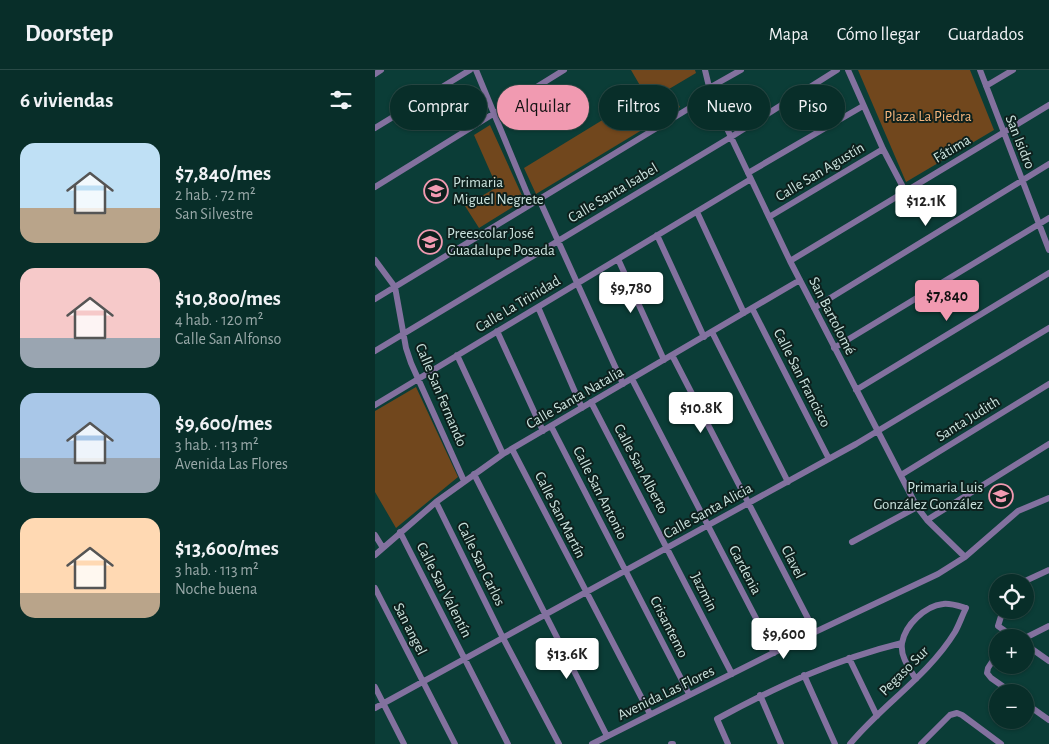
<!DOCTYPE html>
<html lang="es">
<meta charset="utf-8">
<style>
:root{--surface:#082e29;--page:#163a35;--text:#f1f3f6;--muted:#98a8a8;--line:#294a46;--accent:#f19ab1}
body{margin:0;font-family:"Alegreya Sans",sans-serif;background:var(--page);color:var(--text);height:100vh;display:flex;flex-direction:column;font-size:19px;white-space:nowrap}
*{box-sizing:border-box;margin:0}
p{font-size:16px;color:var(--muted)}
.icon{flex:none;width:28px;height:28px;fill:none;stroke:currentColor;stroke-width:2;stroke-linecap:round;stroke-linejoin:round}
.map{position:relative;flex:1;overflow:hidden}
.sheet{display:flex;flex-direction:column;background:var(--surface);width:375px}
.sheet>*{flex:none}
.hud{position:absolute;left:15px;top:15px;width:475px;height:45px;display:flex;gap:10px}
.fabs{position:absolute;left:614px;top:504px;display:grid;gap:10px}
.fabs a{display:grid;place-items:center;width:45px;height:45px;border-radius:50%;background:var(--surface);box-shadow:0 1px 4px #0004,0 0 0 1px var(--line);font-size:25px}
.price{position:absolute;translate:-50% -42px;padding:0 11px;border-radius:5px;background:#fff;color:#222;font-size:16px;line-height:32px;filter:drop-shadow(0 1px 2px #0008)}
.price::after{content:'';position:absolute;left:50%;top:30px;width:15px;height:11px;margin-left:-8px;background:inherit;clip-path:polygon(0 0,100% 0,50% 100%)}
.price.selected{background:var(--accent);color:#111}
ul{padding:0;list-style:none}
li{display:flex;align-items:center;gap:15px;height:125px;padding:0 20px}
li span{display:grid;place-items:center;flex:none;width:140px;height:100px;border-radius:15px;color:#555}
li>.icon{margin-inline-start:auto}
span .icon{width:60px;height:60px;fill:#fffc;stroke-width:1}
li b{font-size:21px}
h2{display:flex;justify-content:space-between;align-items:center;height:60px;padding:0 20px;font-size:21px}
.chip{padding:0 18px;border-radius:22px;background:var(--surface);box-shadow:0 1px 4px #0004,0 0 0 1px var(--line);font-size:18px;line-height:45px}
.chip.selected{background:var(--accent);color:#111}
header{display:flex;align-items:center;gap:30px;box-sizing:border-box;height:70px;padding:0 25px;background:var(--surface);border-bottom:1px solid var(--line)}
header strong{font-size:24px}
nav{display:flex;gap:28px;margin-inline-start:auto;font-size:18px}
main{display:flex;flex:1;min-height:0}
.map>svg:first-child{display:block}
.green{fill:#71471d}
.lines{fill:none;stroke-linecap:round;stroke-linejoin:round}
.minor{stroke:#83719f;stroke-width:6}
.labels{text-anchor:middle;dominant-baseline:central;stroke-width:4;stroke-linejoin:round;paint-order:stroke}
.park-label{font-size:15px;fill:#f7b67d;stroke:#0d201d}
.street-label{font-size:15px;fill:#cbe3de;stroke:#0d201d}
.poi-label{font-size:15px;fill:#cbe3de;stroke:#0d201d;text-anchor:start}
</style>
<header>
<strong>Doorstep</strong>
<nav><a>Mapa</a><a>Cómo llegar</a><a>Guardados</a></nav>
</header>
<main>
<section class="sheet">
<h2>6 viviendas<svg class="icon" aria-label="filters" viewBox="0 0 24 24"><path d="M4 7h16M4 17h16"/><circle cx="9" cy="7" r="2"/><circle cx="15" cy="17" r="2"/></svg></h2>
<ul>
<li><span style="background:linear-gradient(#bfe0f5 65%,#b9a48a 0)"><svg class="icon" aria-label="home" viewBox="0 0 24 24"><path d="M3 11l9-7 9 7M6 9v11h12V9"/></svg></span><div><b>$7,840/mes</b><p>2 hab. · 72 m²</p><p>San Silvestre</p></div></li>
<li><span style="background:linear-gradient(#f6c9c9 70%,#9aa5b1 0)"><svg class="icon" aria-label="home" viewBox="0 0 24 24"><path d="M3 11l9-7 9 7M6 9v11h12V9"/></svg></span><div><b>$10,800/mes</b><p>4 hab. · 120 m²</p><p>Calle San Alfonso</p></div></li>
<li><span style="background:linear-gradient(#a9c7e8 65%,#9aa5b1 0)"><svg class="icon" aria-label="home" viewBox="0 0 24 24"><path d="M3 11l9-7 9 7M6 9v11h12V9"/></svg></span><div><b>$9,600/mes</b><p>3 hab. · 113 m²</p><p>Avenida Las Flores</p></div></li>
<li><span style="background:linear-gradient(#ffd9b3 75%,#b9a48a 0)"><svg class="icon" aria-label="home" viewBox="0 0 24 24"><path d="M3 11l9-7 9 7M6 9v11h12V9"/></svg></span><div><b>$13,600/mes</b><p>3 hab. · 113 m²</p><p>Noche buena</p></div></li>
</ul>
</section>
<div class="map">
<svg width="674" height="674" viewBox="0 0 674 674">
<rect width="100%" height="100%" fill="#0b3d37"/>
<path class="green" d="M256 0H320L321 3 294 19 305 37 161 124 149 98 270 24Z
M483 0H595L619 60 531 112Z
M115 55 149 130 104 158 90 136 122 117 99 65Z
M41 317 83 407 21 458 0 422V341Z"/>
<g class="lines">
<path class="minor" d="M101 0 156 133
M330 0 336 25 415 191 542 437 552 450 590 487
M473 0 508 79 530 121
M605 0 674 180
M0 4 6 0
M611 16 638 0
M334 18 366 0
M0 58 95 0
M373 103 488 36
M0 117 189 0
M164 129 248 314
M322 142 369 243
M394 147 508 79
M282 165 329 267
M243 189 289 290
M0 190 20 217 31 278 36 293 89 411
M415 191 674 35
M0 229 336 25
M163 237 207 338
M377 238 454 389
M439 238 674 94
M122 261 168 361
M337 262 413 412
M459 278 674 148
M0 281 356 67 462 0
M82 285 128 384
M297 285 440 562
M257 309 399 583
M481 320 674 203
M216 332 357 604
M0 335 376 109
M176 356 314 624
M137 379 275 644
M99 404 232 666
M526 405 674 314
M61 432 128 568 184 674
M552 450 674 374
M25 462 133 674
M0 465 8 478
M477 472 542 437
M0 485 61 432 128 384 425 210
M648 512 674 500
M0 518 80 674
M628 540 623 556 640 568
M650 568 674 556
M650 574 674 591
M622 584 613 598 612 603 616 608 636 622
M474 588 502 646
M429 605 460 674
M0 617 29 674
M385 625 406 674
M650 633 674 650
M0 638 481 374 674 258
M217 674 440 562 563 504 590 487 643 441 674 428
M296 674H298
M353 674 342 649C401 617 461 589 527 573
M475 674C507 635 553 606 580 562 584 555 587 546 591 538 584 536 575 533 568 534 550 536 530 555 527 573 525 586 534 598 541 609
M546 674 575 645 582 643 587 645 626 674"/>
</g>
<defs>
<g id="school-ring" transform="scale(1.25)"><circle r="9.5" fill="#0d201d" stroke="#f19ab1" stroke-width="1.5"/><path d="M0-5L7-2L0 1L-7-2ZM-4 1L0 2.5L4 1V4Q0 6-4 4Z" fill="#f19ab1"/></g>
</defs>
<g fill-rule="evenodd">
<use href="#school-ring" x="61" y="121"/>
<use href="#school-ring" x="55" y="172"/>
<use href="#school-ring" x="626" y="426"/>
</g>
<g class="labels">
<g class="park-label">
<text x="553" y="46">Plaza La Piedra</text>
</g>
<g class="street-label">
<text transform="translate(645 72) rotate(68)">San Isidro</text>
<text transform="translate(577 79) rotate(-31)">Fátima</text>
<text transform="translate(445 102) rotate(-31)">Calle San Agustín</text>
<text transform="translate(238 123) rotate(-31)">Calle Santa Isabel</text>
<text transform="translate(143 234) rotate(-31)">Calle La Trinidad</text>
<text transform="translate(457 246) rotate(63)">San Bartolomé</text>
<text transform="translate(427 308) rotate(63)">Calle San Francisco</text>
<text transform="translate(66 325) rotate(67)">Calle San Fernando</text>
<text transform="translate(200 328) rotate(-30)">Calle Santa Natalia</text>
<text transform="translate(593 349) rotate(-32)">Santa Judith</text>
<text transform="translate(266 399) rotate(62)">Calle San Alberto</text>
<text transform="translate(225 423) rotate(63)">Calle San Antonio</text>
<text transform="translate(333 441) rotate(-29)">Calle Santa Alicia</text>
<text transform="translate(185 445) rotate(63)">Calle San Martín</text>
<text transform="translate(418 492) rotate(63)">Clavel</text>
<text transform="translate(106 494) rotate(64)">Calle San Carlos</text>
<text transform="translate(370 500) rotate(62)">Gardenia</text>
<text transform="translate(69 520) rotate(63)">Calle San Valentín</text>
<text transform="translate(329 522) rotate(63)">Jazmin</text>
<text transform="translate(294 557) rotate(63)">Crisantemo</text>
<text transform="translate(35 559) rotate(63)">San angel</text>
<text transform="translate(529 601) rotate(-45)">Pegaso Sur</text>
<text transform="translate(291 623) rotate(-26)">Avenida Las Flores</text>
</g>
<g class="poi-label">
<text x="78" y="112">Primaria<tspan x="78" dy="17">Miguel Negrete</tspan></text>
<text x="72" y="163">Preescolar José<tspan x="72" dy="17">Guadalupe Posada</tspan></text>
<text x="608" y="417" text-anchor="end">Primaria Luis<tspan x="608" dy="17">González González</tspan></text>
</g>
</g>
</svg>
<div class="fabs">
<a><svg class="icon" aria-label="locate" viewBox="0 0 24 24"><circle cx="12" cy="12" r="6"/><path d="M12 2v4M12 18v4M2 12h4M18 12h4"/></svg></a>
<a>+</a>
<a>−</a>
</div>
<b class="price" style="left:551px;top:157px">$12.1K</b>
<b class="price" style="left:256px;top:244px">$9,780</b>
<b class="price selected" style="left:572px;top:252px">$7,840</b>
<b class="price" style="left:326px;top:364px">$10.8K</b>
<b class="price" style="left:409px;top:590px">$9,600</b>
<b class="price" style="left:192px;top:610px">$13.6K</b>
<div class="hud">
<a class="chip">Comprar</a>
<a class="chip selected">Alquilar</a>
<a class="chip">Filtros</a>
<a class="chip">Nuevo</a>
<a class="chip">Piso</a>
</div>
</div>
</main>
